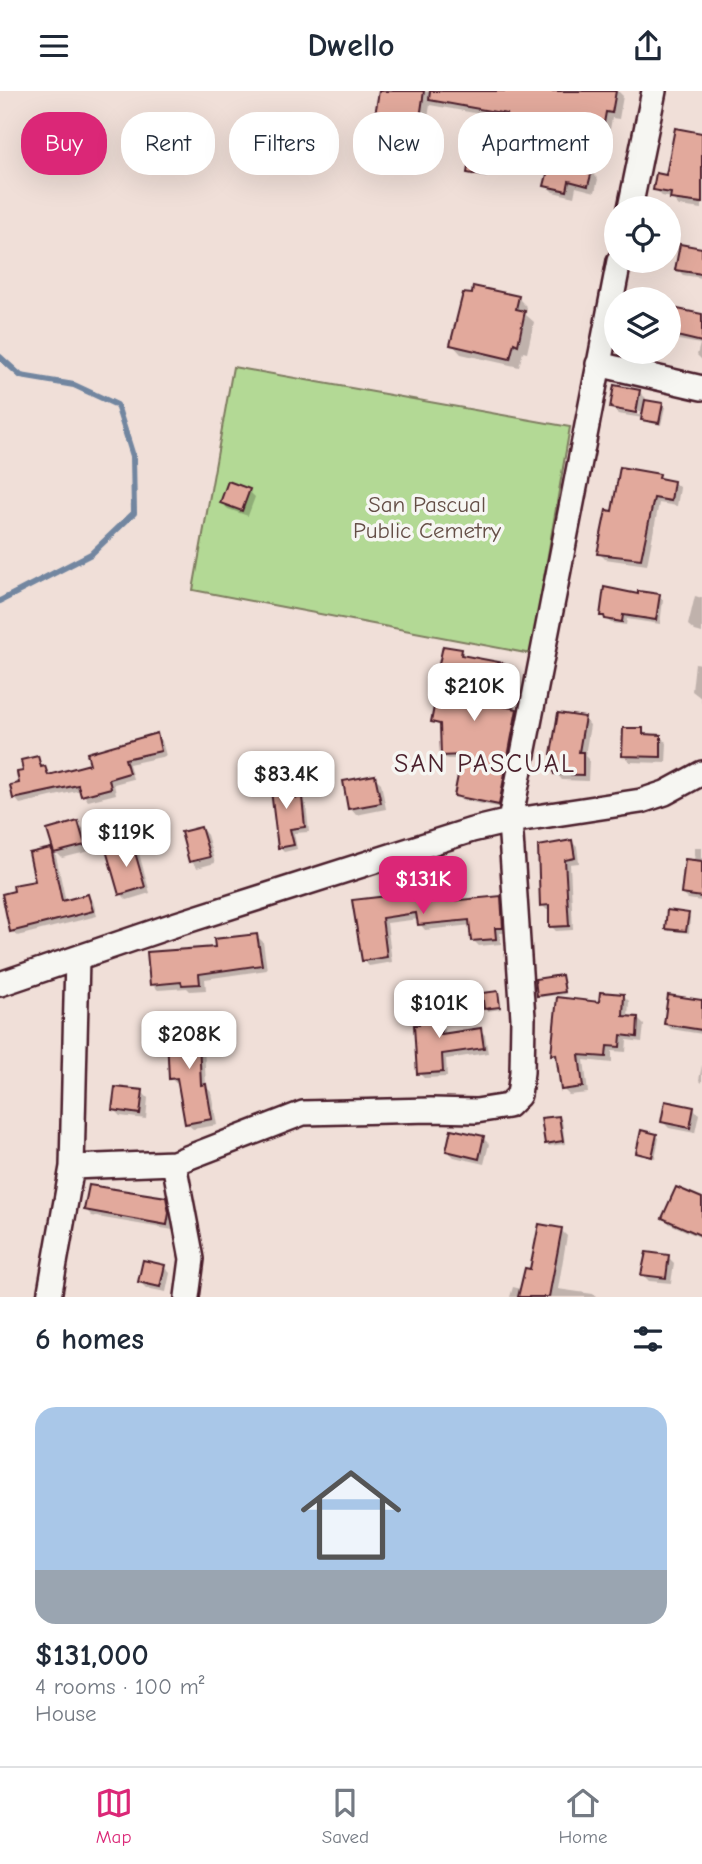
<!DOCTYPE html>
<meta charset="utf-8">
<style>
:root{--surface:#fff;--page:#f6f6f7;--text:#1f2937;--muted:#747a83;--line:#e0e1e3;--accent:#db2777}
body{margin:0;font-family:"Comic Neue",sans-serif;background:var(--page);color:var(--text);height:100vh;display:flex;flex-direction:column;font-size:26px;white-space:nowrap}
*{box-sizing:border-box;margin:0}
p{font-size:23px;color:var(--muted)}
.icon{flex:none;width:38px;height:38px;fill:none;stroke:currentColor;stroke-width:2;stroke-linecap:round;stroke-linejoin:round}
.map{position:relative;height:1206px;overflow:hidden}
.panel{display:flex;flex-direction:column;background:var(--surface);flex:1}
.panel>*{flex:none}
.top-card{position:absolute;left:21px;top:21px;width:662px;height:63px;display:flex;gap:14px}
.tools{position:absolute;left:604px;top:105px;display:grid;gap:14px}
.tools a{display:grid;place-items:center;width:77px;height:77px;border-radius:50%;background:var(--surface);box-shadow:0 7px 28px #0002;font-size:35px}
.price{position:absolute;translate:-50% -60px;padding:0 16px;border-radius:14px;background:#fff;color:#222;font-size:23px;line-height:46px;filter:drop-shadow(0 2px 4px #0008)}
.price::after{content:'';position:absolute;left:50%;top:42px;width:21px;height:16px;margin-left:-10px;background:inherit;clip-path:polygon(0 0,100% 0,50% 100%)}
.price.current{background:var(--accent);color:#fff}
ul{padding:0;list-style:none}
li{display:grid;align-content:center;gap:14px;height:371px;padding:0 35px}
li+li{border-top:2px solid var(--line)}
li span{display:grid;place-items:center;height:217px;border-radius:21px;color:#555}
li>.icon{margin-inline-start:auto}
span .icon{width:126px;height:126px;fill:#fffc;stroke-width:1}
li b{font-size:30px}
h2{display:flex;justify-content:space-between;align-items:center;height:84px;padding:0 35px;font-size:30px}
.pill{padding:0 24px;border-radius:28px;background:var(--surface);box-shadow:0 7px 28px #0002;font-size:24px;line-height:63px}
.pill.current{background:var(--accent);color:#fff}
header{display:flex;justify-content:space-between;align-items:center;height:91px;padding:0 35px;background:var(--surface);font-size:32px;font-weight:600}
.tab-bar{display:flex;justify-content:space-around;align-items:center;height:98px;border-top:2px solid var(--line);background:var(--surface);font-size:19px;color:var(--muted)}
.tab-bar a{display:grid;justify-items:center;gap:4px}
.tab-bar .current{color:var(--accent)}
.map>svg:first-child{display:block}
.green{fill:#b3d995;stroke:#7e7c60;stroke-width:2}
.shadow{fill:#0003;fill-rule:evenodd}
.lines{fill:none;stroke-linecap:round;stroke-linejoin:round}
.stream{stroke:#7286a0;stroke-width:6}
.building{fill:#e2a99c;stroke:#4a1f2b;stroke-width:2}
.minor-casing{stroke:#4a1f2b;stroke-width:28}
.minor{stroke:#f6f6f2;stroke-width:23}
.labels{text-anchor:middle;dominant-baseline:central;stroke-width:7;stroke-linejoin:round;paint-order:stroke}
.park-label{font-size:23px;fill:#644e46;stroke:#f6f6f2}
.quarter-label{font-size:26px;letter-spacing:2px;fill:#4a1f2b;stroke:#f6f6f2}
</style>
<header><svg class="icon" aria-label="menu" viewBox="0 0 24 24"><path d="M4 6h16M4 12h16M4 18h16"/></svg>Dwello<svg class="icon" aria-label="share" viewBox="0 0 24 24"><path d="M12 15V3M7 8l5-5 5 5M5 13v7h14v-7"/></svg></header>
<div class="map">
<svg width="702" height="1206" viewBox="0 0 702 1206">
<rect width="100%" height="100%" fill="#f0dfd8"/>
<filter id="ink" filterUnits="userSpaceOnUse"><feTurbulence type="fractalNoise" baseFrequency=".0143" numOctaves="2"/><feDisplacementMap in="SourceGraphic" scale="14" xChannelSelector="R" yChannelSelector="G"/><feConvolveMatrix kernelMatrix="1 2 1 2 8 2 1 2 1" color-interpolation-filters="sRGB"/></filter>
<g filter="url(#ink)">
<path class="green" d="M233 276 570 336 531 563 193 499Z"/>
<path class="shadow" d="M380 0H618L623 5 619 28 612 27 607 56 597 54 592 82 598 88 595 101 576 96 574 106 553 101 546 94 556 53 513 46 506 39 508 28 430 14 426 40 400 37 395 32 384 31 377 24Z
M702 44V118L679 115 672 107 662 105 655 98Z
M487 68 490 70 487 87 471 84 469 81Z
M702 159V187L683 184 677 178Z
M473 205 518 207 527 216 526 224 534 231 527 262 523 261 519 276 461 263 452 253Z
M668 218 702 225V269L697 264 700 253 668 247Z
M639 301 646 307 645 311 662 313 665 316 661 334 646 331 643 327 618 323 612 317ZM617 317 645 321V325L617 320Z
M659 385 663 390 673 391 680 397 677 415 659 412 647 474 605 468 599 462 613 422Z
M249 400 255 406 248 425 228 418 222 412Z
M639 505H659L663 509 660 533 627 528 626 534 611 532 602 525Z
M695 505 702 507V542L695 540 688 534Z
M461 560 465 566 503 574 508 578 506 586 512 591 506 618 517 620 521 624 503 717 461 709 456 705 463 668H447L442 664 441 636 433 631 439 603 435 600Z
M695 572 702 573V612L701 607 692 600Z
M584 628 590 634 585 665 589 669 588 690 562 689 556 682V665L553 662Z
M642 639 648 645 661 646 667 652 666 672 630 671 624 665Z
M157 644 162 650 166 665 129 673 133 688 114 693 116 703 88 710 81 699 20 713 15 707 25 681 37 667 51 685 92 674Z
M374 686 381 692 386 718 356 724 350 717Z
M294 691 298 695 300 708 306 713 309 741 294 742 297 758 284 761 279 756Z
M77 732 84 738 90 760 62 767 56 761Z
M201 737 207 744 215 772 197 777 191 770Z
M572 751 577 756 579 772 570 773 573 839 556 840 551 835V819H547L542 814Z
M132 753 138 759 150 802 127 809 121 803Z
M695 756H702V810L688 808 682 802 694 771Z
M51 759 56 765 66 811 87 805 93 810 97 825 17 845 11 840 16 801 37 791Z
M431 794 443 805 444 813 500 807 506 813 508 842H500L501 853 479 855 473 849 472 834 425 839 420 833 419 828 387 832 392 871 369 875 363 869 354 811 415 804Z
M688 824 690 826 689 842 669 840 667 837Z
M257 845 263 851 267 879 205 888 206 899 190 900 187 897 158 899 152 893 217 858Z
M562 886 564 889 566 903 541 906 539 904Z
M497 902 500 905 501 918 488 920 486 917Z
M623 904 629 910 628 927 638 928 644 934 642 951 627 949 626 961 612 960V972L584 969 588 1002 569 1004 563 998 559 970 552 963 601 913Z
M431 909 436 914 439 934 445 939V944L480 939 485 944 488 962 446 968 447 986 424 987 419 982 421 935Z
M702 920V943L671 938 666 933Z
M197 928 203 934 206 996 211 1001 217 1034 193 1038 186 1032 180 993H177L170 987 183 946Z
M702 974V992L699 989Z
M142 1001 148 1007 146 1028 120 1025 114 1019Z
M693 1017 699 1023 695 1042 669 1037 663 1031Z
M559 1027 562 1029 565 1053 549 1055 547 1052Z
M656 1045 659 1047 655 1067 640 1064 638 1062Z
M483 1047 489 1053 484 1073 454 1066 448 1060Z
M165 1107 172 1114 175 1129 173 1139 92 1125 86 1119Z
M702 1109V1147L670 1133 664 1127Z
M561 1139 567 1145 558 1198 593 1203 596 1206H510L513 1196 521 1198Z
M668 1166 674 1172 671 1192 649 1190 643 1184Z
M164 1176 170 1182 166 1201 146 1197 140 1191Z"/>
<g class="lines">
<path class="stream" d="M0 266 21 285 74 294 117 314 133 365 134 422 91 463 0 510"/>
</g>
<path class="building" d="M379 0H424L419 34 391 30V27L375 24Z
M430 0H616L612 22 606 21 601 49 590 48 585 78 592 80 588 95 569 90 567 100 544 95 556 48 504 39 507 23 429 9Z
M675 37 702 42V112L670 108 671 102 653 99 656 82 666 84Z
M470 63 488 66 485 85 467 82Z
M680 153 702 157V183L675 179Z
M473 195 519 205 516 218 525 220 518 254 514 252 510 268 450 254 463 202 472 203Z
M668 216 702 223V251L668 243Z
M614 294 640 299 636 322 610 317Z
M645 309 663 312 659 332 641 329Z
M620 376 660 383 659 387 674 390 671 410 654 407 641 468 597 463 606 419 612 420Z
M228 390 250 398 242 420 220 412Z
M604 496 638 503V500L660 503 656 529 623 524 622 531 605 528 604 525H600Z
M443 555 462 558 461 564 504 572 502 584 508 585 502 615 517 618 499 714 454 705 462 664 441 665 440 633 431 631 437 601 433 600Z
M558 622 585 626 579 661H583V684L554 683 555 663H551Z
M623 637H643V643L661 644V666L622 665Z
M157 642 161 660 125 668 129 682 109 688 111 697 81 705 78 694 13 708 10 694 19 692 17 681 23 680 21 669 38 665 41 676 45 675 48 684 90 673 87 662Z
M375 684 381 712 348 718 343 690Z
M294 689 296 707 302 706 305 736 290 738 294 754 278 757 270 691Z
M78 730 85 754 54 762 47 739Z
M201 736 210 766 189 771 181 741Z
M572 749 575 767 565 769 569 835 549 836V814L540 815 538 755Z
M132 751 145 796 119 804 106 759Z
M51 757 62 810 88 803 93 820 10 841 2 803 14 800 13 794 35 790 29 762Z
M685 768 702 770V806L681 803Z
M431 792 432 799 437 798 439 811 501 805 503 837H495L496 848 471 850 469 829 418 834 416 822 382 827 387 866 362 870 352 809 413 802 412 795Z
M667 819 689 822 686 840 665 838Z
M257 843 262 874 199 883 200 893 182 894 181 891 150 894 147 861 215 856 214 848Z
M562 884 565 901 537 905 535 888Z
M498 900 500 916 484 918 482 902Z
M600 901 624 903 623 925 638 926 637 946 621 944 620 956 607 955 606 966 579 964 583 996 561 999 556 963 551 964 557 906 599 911Z
M668 904 702 909V939L664 933Z
M432 907 436 933H440L441 943 481 937 484 957 442 963 443 981 417 983 414 934H419L416 909Z
M198 926 201 994 206 993 212 1028 185 1033 177 987 169 988 167 945H181L180 927Z
M115 996 143 999 140 1023 112 1019Z
M665 1010 694 1016 690 1037 661 1031Z
M559 1025 563 1050 545 1053 541 1027Z
M451 1038 484 1045 479 1068 446 1060Z
M641 1039 657 1043 652 1066 636 1062Z
M89 1094 166 1106 169 1122 167 1134 84 1119Z
M676 1096 702 1107V1145L662 1127Z
M539 1133 562 1137 549 1206H518L525 1177 530 1178Z
M646 1161 669 1164 666 1187 641 1184Z
M143 1169 165 1174 160 1196 138 1191Z"/>
<g class="lines">
<g class="minor-casing">
<path id="minor" d="M630 117 654 0
M598 273 702 297
M0 893 177 833 472 739 510 730 641 710 665 702 702 682
M174 1072 192 1168 187 1206
M72 1076 174 1072 303 1022 431 1019 476 1020 508 1015 519 1004 522 981 523 927 510 730 619 170
M49 1206 72 1076 77 867"/>
</g>
<use href="#minor" class="minor"/>
</g>
</g>
<g class="labels">
<g class="park-label">
<text x="427" y="413">San Pascual<tspan x="427" dy="26">Public Cemetry</tspan></text>
</g>
<g class="quarter-label">
<text x="485" y="673">SAN PASCUAL</text>
</g>
</g>
</svg>
<div class="tools">
<a><svg class="icon" aria-label="locate" viewBox="0 0 24 24"><circle cx="12" cy="12" r="6"/><path d="M12 2v4M12 18v4M2 12h4M18 12h4"/></svg></a>
<a><svg class="icon" aria-label="layers" viewBox="0 0 24 24"><path d="M12 4l9 5-9 5-9-5zM3 14l9 5 9-5"/></svg></a>
</div>
<b class="price" style="left:474px;top:632px">$210K</b>
<b class="price" style="left:286px;top:720px">$83.4K</b>
<b class="price" style="left:126px;top:778px">$119K</b>
<b class="price current" style="left:423px;top:825px">$131K</b>
<b class="price" style="left:439px;top:949px">$101K</b>
<b class="price" style="left:189px;top:980px">$208K</b>
<div class="top-card">
<a class="pill current">Buy</a>
<a class="pill">Rent</a>
<a class="pill">Filters</a>
<a class="pill">New</a>
<a class="pill">Apartment</a>
</div>
</div>
<section class="panel">
<h2>6 homes<svg class="icon" aria-label="filters" viewBox="0 0 24 24"><path d="M4 7h16M4 17h16"/><circle cx="9" cy="7" r="2"/><circle cx="15" cy="17" r="2"/></svg></h2>
<ul>
<li><span style="background:linear-gradient(#a9c7e8 75%,#9aa5b1 0)"><svg class="icon" aria-label="home" viewBox="0 0 24 24"><path d="M3 11l9-7 9 7M6 9v11h12V9"/></svg></span><div><b>$131,000</b><p>4 rooms · 100 m²</p><p>House</p></div></li>
</ul>
</section>
<nav class="tab-bar">
<a class="current"><svg class="icon" aria-label="map" viewBox="0 0 24 24"><path d="M3 6l6-2 6 2 6-2v14l-6 2-6-2-6 2zM9 4v14M15 6v14"/></svg>Map</a>
<a><svg class="icon" aria-label="saved" viewBox="0 0 24 24"><path d="M7 4h10v16l-5-4-5 4z"/></svg>Saved</a>
<a><svg class="icon" aria-label="home" viewBox="0 0 24 24"><path d="M3 11l9-7 9 7M6 9v11h12V9"/></svg>Home</a>
</nav>
